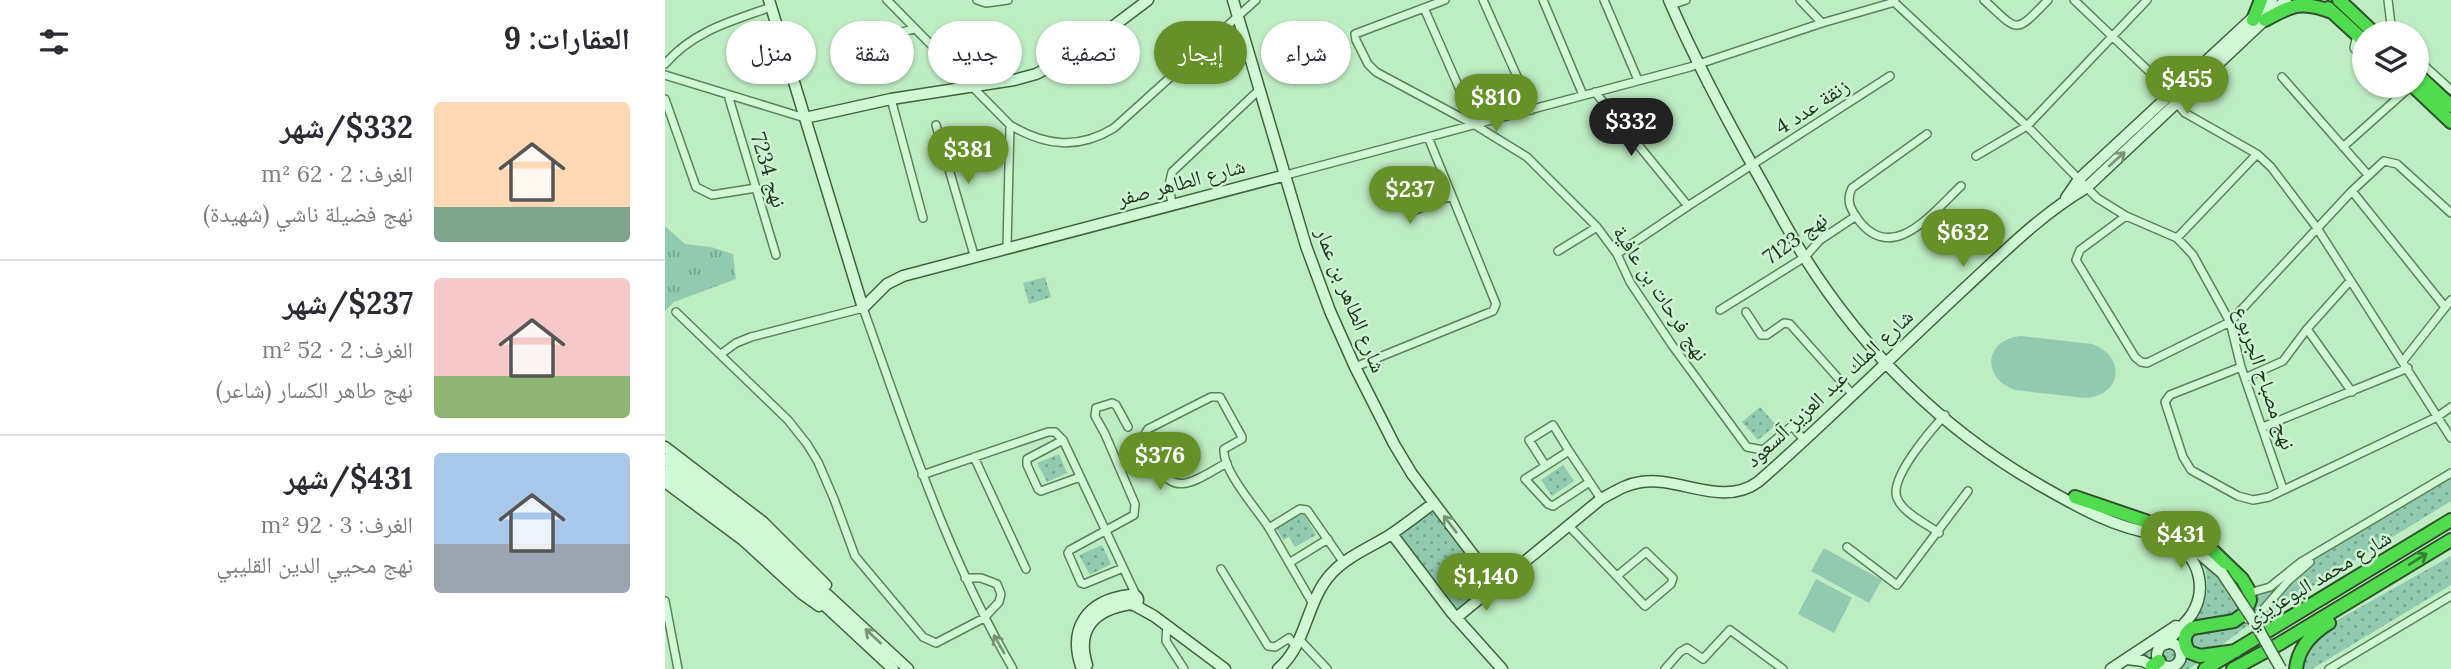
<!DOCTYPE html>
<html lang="ar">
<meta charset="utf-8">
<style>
:root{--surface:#fff;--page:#f7f7f7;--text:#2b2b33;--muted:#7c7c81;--line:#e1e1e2;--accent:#669129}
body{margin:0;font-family:Lora,"Noto Naskh Arabic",serif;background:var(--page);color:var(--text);direction:rtl;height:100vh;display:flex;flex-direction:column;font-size:26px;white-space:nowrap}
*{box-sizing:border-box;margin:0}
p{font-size:23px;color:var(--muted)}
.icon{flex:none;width:38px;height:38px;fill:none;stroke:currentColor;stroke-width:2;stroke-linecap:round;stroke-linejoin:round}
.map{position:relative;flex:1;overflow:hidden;direction:ltr}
.details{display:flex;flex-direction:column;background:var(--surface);width:665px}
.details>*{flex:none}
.banner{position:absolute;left:21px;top:21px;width:665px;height:63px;direction:rtl;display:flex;gap:14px}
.buttons{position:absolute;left:1687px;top:21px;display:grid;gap:14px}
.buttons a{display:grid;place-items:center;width:77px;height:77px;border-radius:50%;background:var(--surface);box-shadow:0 2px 5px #0004;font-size:35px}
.price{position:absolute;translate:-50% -60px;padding:0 16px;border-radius:24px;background:var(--accent);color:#fff;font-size:23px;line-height:46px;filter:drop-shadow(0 2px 4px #0008)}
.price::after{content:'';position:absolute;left:50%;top:42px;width:21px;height:16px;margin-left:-10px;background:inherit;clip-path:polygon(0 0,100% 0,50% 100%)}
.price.on{background:#222;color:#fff}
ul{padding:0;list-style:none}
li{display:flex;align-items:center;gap:21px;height:175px;padding:0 35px}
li+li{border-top:2px solid var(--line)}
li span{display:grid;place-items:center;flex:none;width:196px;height:140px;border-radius:7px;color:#555}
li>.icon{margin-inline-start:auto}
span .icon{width:84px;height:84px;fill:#fffc;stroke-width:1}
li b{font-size:30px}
h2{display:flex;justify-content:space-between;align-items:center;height:84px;padding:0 35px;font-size:30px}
.chip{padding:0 24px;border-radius:32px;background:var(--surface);box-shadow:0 2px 5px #0004;font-size:24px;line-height:63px}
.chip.on{background:var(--accent);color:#fff}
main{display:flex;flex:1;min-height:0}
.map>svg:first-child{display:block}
.grass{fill:url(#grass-dots)}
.park{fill:url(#park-tufts)}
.pitch{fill:#92cab0}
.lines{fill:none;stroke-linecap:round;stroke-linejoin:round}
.street-casing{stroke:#598457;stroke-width:10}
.secondary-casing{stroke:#3e653a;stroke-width:13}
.highway-casing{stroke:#30512c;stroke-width:16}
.street{stroke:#d0f8d5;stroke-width:7}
.secondary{stroke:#d0f8d5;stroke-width:10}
.highway{stroke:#50dc4e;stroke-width:12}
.secondary-bridge-casing{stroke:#3e653a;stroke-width:13;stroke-linecap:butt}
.secondary-bridge{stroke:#d0f8d5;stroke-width:10}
.oneway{stroke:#779678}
.oneway2{stroke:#347f32}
.labels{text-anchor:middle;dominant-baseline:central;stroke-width:5;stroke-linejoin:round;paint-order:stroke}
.street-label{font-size:21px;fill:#1e331b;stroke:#cdf4d2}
</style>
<main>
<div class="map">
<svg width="1786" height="669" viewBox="0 0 1786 669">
<defs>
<pattern id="grass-dots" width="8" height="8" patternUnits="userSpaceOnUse" patternTransform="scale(1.75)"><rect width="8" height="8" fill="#92cab0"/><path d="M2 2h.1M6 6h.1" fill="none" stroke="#77a58e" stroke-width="1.8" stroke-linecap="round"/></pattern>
<pattern id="park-tufts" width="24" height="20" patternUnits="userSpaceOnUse" patternTransform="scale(1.75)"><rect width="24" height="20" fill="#92cab0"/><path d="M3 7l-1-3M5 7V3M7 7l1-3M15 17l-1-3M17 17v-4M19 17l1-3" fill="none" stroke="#77a58e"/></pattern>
</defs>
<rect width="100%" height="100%" fill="#beecc3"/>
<path class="grass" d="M775 178 781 193 747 206 741 191Z
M380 277 386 297 364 304 358 283Z
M1095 407 1111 425 1093 440 1077 422Z
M394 454 402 473 382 482 372 463Z
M898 465 909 481 887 496 876 480Z
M1786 476V501L1581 627 1524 669H1493L1486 658 1474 655 1534 614C1543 597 1545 581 1538 562 1552 570 1559 588 1567 601L1605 586 1656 552Z
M767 511 824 583 792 610 735 536Z
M638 512 651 535 630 547 624 537 618 540 611 527Z
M437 545 446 564 425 575 414 555Z
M1786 556V585L1647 669H1637L1639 652 1649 637 1669 622Z"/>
<path class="park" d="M0 226 20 244 46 247 68 254 71 279 9 302 0 311Z"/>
<path class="pitch" d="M1356 336 1427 344C1462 356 1457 396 1420 398L1350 390C1315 378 1320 339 1356 336Z
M1159 548 1217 580 1204 603 1146 571Z
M1151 579 1187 598 1169 633 1133 614Z"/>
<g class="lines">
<g class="street-casing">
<path id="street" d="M222 0 345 125C380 146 413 150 449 128L591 0
M312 0 321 3 343 0
M780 0 690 34 691 40 703 64 711 72 810 125 862 157 932 227 952 254 965 282 1007 345 1082 447 1098 450 1127 426 1140 441
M818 0 867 110
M878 0 918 95
M939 0 973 80
M1135 0 1157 23
M1227 0 1362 126 1432 198 1461 216 1512 238 1528 255 1565 322 1576 367 1618 489
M1319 0C1354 32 1349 35 1383 0
M1409 0 1490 77 1520 113 1592 154 1606 167 1652 228 1786 438
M1723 0 1727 33
M1006 5 1021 0
M759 8 810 124
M1692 35 1689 48 1699 60
M190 43 249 29
M1752 59 1786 90
M0 64C28 31 67 21 106 7
M0 75 140 118
M1617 77 1703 175
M1725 86 1735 96 1746 86
M930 92 1023 206
M63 95 111 255
M0 99 31 187 47 195 91 188
M226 99 258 218
M271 125 309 255
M1262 134 1187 188C1181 200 1185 208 1192 218 1227 267 1268 212 1296 186
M1678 147 1735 96
M1311 156 1362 126 1482 0
M621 175 1025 67 1157 23 1230 2
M732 182 745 212 786 196
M1687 191 1780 307
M507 204 504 185 507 172 594 90
M1461 216 1415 250 1411 260 1470 357 1476 362 1482 363 1565 322 1687 191 1719 161 1732 164 1786 213
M1512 238 1592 154
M342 247 345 125
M893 251 932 227
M952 254 1023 206 1225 76
M1055 310 1140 257 1155 240 1191 216
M11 312 123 420 142 444 153 462 169 499 190 556 258 637 271 643 319 618 334 602 336 594 332 584 316 578H300
M1081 312 1096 335H1102L1119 323 1125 324 1188 395
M1642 329 1687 392
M56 354 71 343 86 337 198 308C242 431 282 556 348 669
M1738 361 1786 300
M690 367 828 311 831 304 763 137
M1576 367 1505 395 1500 402 1518 457 1526 470 1573 496 1588 500 1604 497 1772 417 1786 407
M1580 378 1618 361 1642 329 1685 281
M1598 427 1743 368
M398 440 362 459V465L373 489 376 491 415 477
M309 457 361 569
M562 463C536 476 510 501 493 465 489 455 482 445 480 434L483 429 546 397H555L577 437V439L559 449C557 471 592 509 604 528
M880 465 864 440 888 425 904 451
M257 475 383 432H390L398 440 471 595
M923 483 888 506 883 504 860 479 904 451 936 499
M904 526 980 606 1006 584 1008 578 981 552 952 576
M1274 533C1262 524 1238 513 1232 498 1224 478 1266 430 1280 415
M1182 547 1232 585 1303 491
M624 563 663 539
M458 568 419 584 416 583 403 553 405 550 469 515 470 504 440 434 430 416 431 408 447 403 451 405 463 427
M556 569 603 646 610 647 624 638 630 646
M1584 593 1605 587 1636 562 1786 473
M0 601 13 669
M648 604 604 528 635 509 642 510 679 563
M1582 619 1595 613 1624 580 1645 562
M502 625 501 641 519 669
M634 639 662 669
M1000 669 1015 652 1022 648 1038 659 1065 630 1118 669
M1664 669 1786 596"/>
</g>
<g class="secondary-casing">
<path id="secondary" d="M104 0 198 308
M568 0 641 246 665 311 690 367 729 444 747 474 831 585
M1004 0C1031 63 1064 124 1098 184 1112 209 1125 234 1140 258 1201 354 1279 431 1378 487 1415 508 1448 527 1490 534
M140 118 226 99 349 80 371 74 414 52 483 0
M1401 198 1414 179 1607 0
M198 308 222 284 238 276 621 175
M0 447 98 522 161 585
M0 459 92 530 243 669
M0 471 85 536 228 669
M0 482 78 540 137 594 154 606
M1484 532 1529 549 1557 573
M727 534 787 613 837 669
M463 600a5 5 0 1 1 10 0a5 5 0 1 1-10 0Z
M469 605 489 616 560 669
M791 618 936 499C949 492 961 484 976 482 1014 476 1057 508 1093 482 1164 420 1230 353 1299 289 1338 253 1375 215 1421 188L1621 0
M1492 655a12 12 0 1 1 24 0a12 12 0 1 1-24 0Z
M1501 644C1509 634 1520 624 1527 614 1542 590 1535 558 1510 545
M1462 659 1478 661 1487 666
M422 665C411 629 429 610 465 604
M417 669C402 628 422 600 465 595
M613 669C642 645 641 601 666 574 681 557 706 547 725 535 740 525 755 513 769 503
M1446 669 1511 626"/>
</g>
<g class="highway-casing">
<path id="highway" d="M1674 0 1709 33
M1663 8 1699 41
M1588 20 1596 0
M1600 20C1627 5 1637 0 1667 12
M1752 74 1786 106
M1748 86 1786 122
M1410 497 1530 538 1549 552 1577 579 1583 589 1585 600 1580 613 1569 621 1527 628C1518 634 1518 643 1524 652L1535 656 1571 651
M1488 669 1487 666 1494 661
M1540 669 1786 520
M1568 669 1614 644 1786 540
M1631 669C1633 648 1646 634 1664 623"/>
</g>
<use href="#street" class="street"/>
<use href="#secondary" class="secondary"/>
<use href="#highway" class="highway"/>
<g class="secondary-bridge-casing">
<path id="secondary-bridge" d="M1557 573 1590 623 1616 669"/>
</g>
<use href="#secondary-bridge" class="secondary-bridge"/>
</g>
<defs><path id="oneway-shaft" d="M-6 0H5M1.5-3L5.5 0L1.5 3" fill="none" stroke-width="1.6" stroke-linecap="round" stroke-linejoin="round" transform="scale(1.75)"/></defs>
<g class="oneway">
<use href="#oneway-shaft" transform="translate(1452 159) rotate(-42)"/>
<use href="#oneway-shaft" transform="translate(785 524) rotate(-127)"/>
<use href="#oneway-shaft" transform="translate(208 636) rotate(-137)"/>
<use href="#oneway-shaft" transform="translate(334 644) rotate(-120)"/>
</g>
<use class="oneway2" href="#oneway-shaft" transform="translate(1753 559) rotate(-32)"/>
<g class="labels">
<g class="street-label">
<text transform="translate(1147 106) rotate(-33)">زنقة عدد 4</text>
<text transform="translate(104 170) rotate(73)">نهج 7234</text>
<text transform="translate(516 182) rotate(-15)">شارع الطاهر صفر</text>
<text transform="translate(1130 238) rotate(-36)">نهج 7123</text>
<text transform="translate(996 293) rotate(57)">نهج فرحات بن عافية</text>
<text transform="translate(686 300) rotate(68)">شارع الطاهر بن عمار</text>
<text transform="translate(1600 378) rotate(71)">نهج مصباح الجربوع</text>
<text transform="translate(1164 388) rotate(-43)">شارع الملك عبد العزيز آلسعود</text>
<text transform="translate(1653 578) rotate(-31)">شارع محمد البوعزيزي</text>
</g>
</g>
</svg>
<div class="buttons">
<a><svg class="icon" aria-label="layers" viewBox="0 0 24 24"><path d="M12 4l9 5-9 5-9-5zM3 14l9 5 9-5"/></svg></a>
</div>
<b class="price" style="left:1522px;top:116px">$455</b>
<b class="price" style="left:831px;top:134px">$810</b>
<b class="price on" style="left:966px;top:158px">$332</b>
<b class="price" style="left:303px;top:186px">$381</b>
<b class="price" style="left:745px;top:226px">$237</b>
<b class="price" style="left:1298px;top:269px">$632</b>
<b class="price" style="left:495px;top:492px">$376</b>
<b class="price" style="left:1516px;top:571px">$431</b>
<b class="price" style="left:821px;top:613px">$1,140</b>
<div class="banner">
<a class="chip">شراء</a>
<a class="chip on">إيجار</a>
<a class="chip">تصفية</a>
<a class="chip">جديد</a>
<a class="chip">شقة</a>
<a class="chip">منزل</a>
</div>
</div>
<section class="details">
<h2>العقارات: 9<svg class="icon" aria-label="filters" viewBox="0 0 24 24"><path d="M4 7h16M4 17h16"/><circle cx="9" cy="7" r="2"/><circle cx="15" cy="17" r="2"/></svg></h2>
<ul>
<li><span style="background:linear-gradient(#ffd9b3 75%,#7fa58c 0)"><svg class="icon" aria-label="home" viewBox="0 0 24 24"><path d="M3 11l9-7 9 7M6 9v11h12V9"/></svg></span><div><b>$332/شهر</b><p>الغرف: 2 · 62 m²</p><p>نهج فضيلة ناشي (شهيدة)</p></div></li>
<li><span style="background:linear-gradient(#f6c9c9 70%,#8fb573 0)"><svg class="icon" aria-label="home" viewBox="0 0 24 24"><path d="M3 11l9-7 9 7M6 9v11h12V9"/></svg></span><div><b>$237/شهر</b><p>الغرف: 2 · 52 m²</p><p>نهج طاهر الكسار (شاعر)</p></div></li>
<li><span style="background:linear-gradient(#a9c7e8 65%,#9aa5b1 0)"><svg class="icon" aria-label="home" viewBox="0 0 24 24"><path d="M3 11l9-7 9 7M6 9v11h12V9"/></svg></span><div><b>$431/شهر</b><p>الغرف: 3 · 92 m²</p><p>نهج محيي الدين القليبي</p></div></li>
</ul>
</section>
</main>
